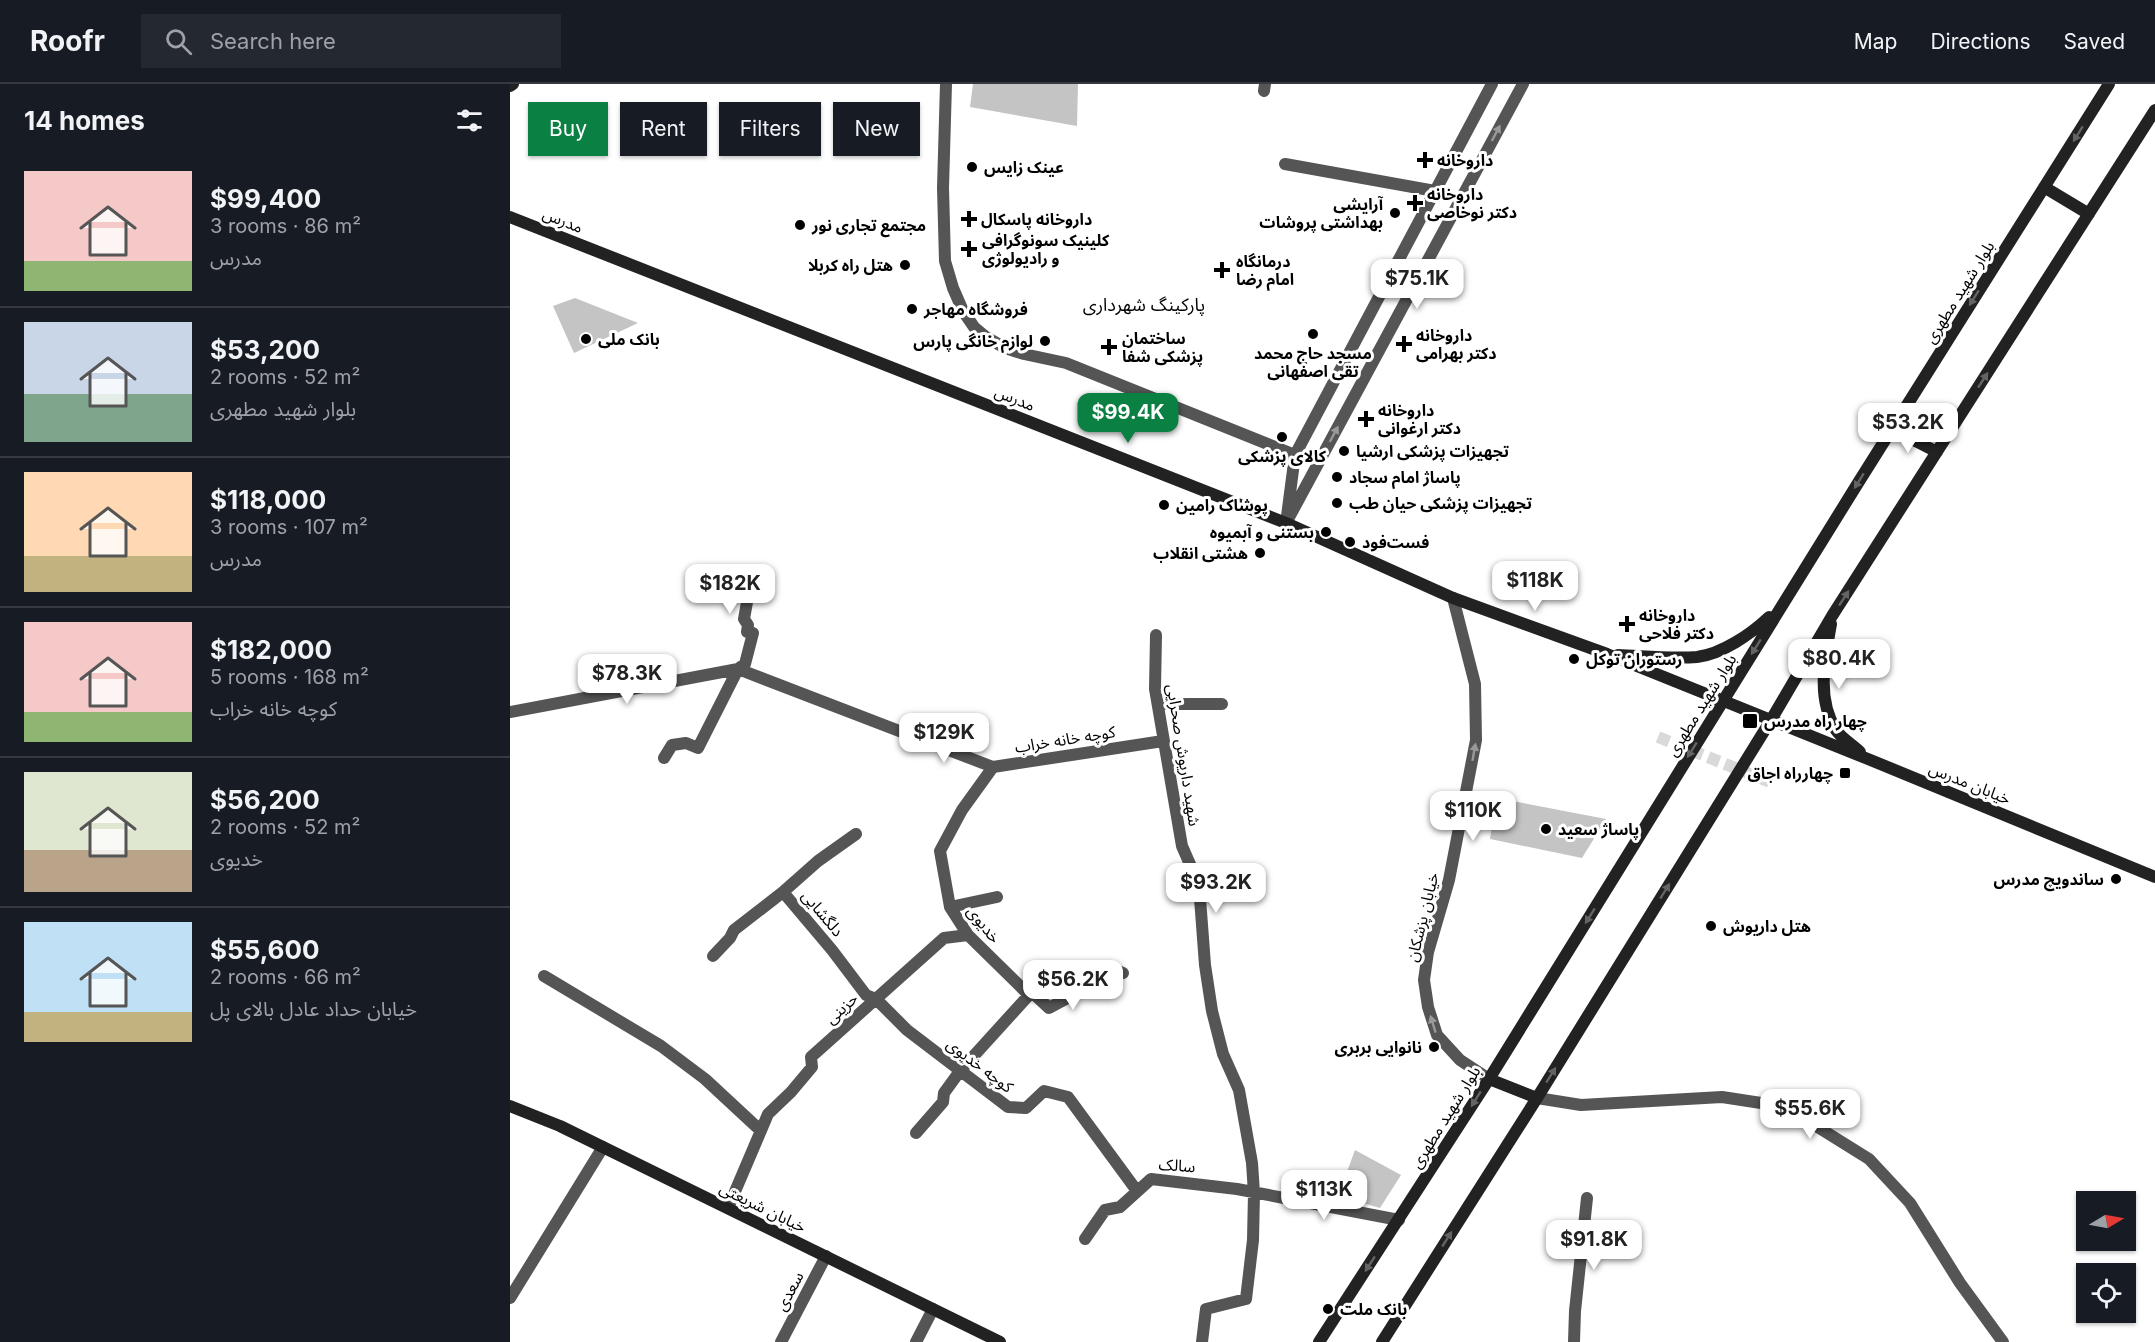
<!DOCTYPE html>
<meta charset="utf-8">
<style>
:root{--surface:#171b24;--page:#242831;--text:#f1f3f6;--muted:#9ea1a6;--line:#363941;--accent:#0b8043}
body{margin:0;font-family:Inter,"Noto Sans Arabic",sans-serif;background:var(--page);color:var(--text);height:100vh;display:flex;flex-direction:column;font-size:22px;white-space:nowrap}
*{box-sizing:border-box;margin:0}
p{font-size:20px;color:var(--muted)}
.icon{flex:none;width:33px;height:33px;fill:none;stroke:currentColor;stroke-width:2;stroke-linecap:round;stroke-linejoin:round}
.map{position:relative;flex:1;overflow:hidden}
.drawer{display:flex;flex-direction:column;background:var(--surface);width:510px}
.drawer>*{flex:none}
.top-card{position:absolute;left:18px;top:18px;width:570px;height:54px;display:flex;gap:12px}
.needle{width:39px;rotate:80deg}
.fabs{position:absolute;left:1566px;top:1107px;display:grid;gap:12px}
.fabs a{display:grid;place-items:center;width:60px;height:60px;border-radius:0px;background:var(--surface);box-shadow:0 2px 4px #0004;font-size:30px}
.price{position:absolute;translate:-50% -51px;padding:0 14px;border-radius:12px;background:#fff;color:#222;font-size:20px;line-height:39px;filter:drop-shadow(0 2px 3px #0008)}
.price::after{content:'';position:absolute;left:50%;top:36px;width:18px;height:14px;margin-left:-9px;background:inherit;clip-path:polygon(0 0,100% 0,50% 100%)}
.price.current{background:var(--accent);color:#fff}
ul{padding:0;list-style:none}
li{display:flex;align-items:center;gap:18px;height:150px;padding:0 24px}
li+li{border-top:2px solid var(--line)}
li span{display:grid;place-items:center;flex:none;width:168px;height:120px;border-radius:0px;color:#555}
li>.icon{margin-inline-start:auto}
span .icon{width:72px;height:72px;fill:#fffc;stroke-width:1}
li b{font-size:26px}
h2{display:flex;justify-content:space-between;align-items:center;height:72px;padding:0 24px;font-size:26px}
.pill{padding:0 21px;border-radius:0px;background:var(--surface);box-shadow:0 2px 4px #0004;font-size:21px;line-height:54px}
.pill.current{background:var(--accent);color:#fff}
header{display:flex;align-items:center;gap:36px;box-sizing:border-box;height:84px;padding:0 30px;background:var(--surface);border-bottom:2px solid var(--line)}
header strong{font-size:28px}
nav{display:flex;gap:33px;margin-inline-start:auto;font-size:21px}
.search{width:420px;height:54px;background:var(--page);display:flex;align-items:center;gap:15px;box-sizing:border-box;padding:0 21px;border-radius:0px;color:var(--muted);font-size:22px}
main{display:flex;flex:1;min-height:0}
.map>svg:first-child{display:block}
.building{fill:#c4c4c4}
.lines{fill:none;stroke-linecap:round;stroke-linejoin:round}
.pedestrian-tunnel{stroke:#d9d9d9;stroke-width:12;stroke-dasharray:12 6;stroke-linecap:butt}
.pedestrian{stroke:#555;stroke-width:12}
.minor{stroke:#555;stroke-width:12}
.tertiary{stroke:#555;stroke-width:12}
.secondary{stroke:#222;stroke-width:12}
.oneway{fill:#999}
.oneway2{fill:#646464}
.poi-dot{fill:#000;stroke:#fff;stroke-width:2}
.labels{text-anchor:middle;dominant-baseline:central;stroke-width:6;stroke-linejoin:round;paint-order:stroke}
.poi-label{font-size:16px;font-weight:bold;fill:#000;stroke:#fff;text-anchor:start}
.street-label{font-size:16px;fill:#000;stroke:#fff}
.neighbourhood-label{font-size:18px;fill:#000;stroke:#fff}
</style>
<header>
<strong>Roofr</strong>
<div class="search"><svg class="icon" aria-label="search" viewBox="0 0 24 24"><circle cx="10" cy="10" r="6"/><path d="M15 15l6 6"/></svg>Search here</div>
<nav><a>Map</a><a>Directions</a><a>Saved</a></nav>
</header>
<main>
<section class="drawer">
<h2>14 homes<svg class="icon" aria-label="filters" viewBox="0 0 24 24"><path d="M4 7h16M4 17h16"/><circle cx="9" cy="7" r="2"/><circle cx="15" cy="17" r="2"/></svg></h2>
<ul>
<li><span style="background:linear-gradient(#f6c9c9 75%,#8fb573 0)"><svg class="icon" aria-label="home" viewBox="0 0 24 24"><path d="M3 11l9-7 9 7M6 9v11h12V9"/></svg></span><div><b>$99,400</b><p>3 rooms · 86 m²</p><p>مدرس</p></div></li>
<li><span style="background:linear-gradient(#c9d6e8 60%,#7fa58c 0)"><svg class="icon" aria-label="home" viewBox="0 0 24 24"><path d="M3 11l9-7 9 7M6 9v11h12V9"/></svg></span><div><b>$53,200</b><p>2 rooms · 52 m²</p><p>بلوار شهید مطهری</p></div></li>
<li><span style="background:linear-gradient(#ffd9b3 70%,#c2b280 0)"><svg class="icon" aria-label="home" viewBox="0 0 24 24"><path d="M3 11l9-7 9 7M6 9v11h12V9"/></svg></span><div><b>$118,000</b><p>3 rooms · 107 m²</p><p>مدرس</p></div></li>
<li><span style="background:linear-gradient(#f6c9c9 75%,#8fb573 0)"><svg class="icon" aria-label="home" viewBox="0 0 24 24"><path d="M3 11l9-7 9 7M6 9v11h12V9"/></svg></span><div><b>$182,000</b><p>5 rooms · 168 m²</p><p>کوچه خانه خراب</p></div></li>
<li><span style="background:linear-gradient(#dfe7d0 65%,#b9a48a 0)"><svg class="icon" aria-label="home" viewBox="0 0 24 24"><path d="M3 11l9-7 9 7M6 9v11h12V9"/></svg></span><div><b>$56,200</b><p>2 rooms · 52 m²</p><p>خدیوی</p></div></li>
<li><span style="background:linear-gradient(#bfe0f5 75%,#c2b280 0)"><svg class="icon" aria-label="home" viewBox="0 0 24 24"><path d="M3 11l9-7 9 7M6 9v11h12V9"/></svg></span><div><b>$55,600</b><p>2 rooms · 66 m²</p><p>خیابان حداد عادل بالای پل</p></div></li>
</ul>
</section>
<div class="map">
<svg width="1645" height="1258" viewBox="0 0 1645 1258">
<rect width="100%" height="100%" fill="#fff"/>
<path class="building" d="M463 0H568L567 42 460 23Z
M65 214 128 239 64 269 43 222Z
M987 714 1096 735 1072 774 980 755Z
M845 1066 891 1091 870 1124 828 1112Z"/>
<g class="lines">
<path class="pedestrian-tunnel" d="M1148 653 1260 698"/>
<path class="pedestrian" d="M436 0 433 104 435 177 443 204 453 227 464 243 476 253 495 264 514 270 556 279 785 371"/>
<path class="minor" d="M754 7 755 0
M775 80 925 107
M646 551 645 605 672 762 689 801 695 881 702 927 713 970 729 1006 742 1079 744 1109 743 1156 736 1215 696 1225 692 1258
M228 585 483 683 653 657
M648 620H712
M0 628 228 585 235 580 243 549 237 548 238 541 234 535 242 490
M154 674 162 661 176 659 188 664 228 585
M273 808 308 777 346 750
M440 823 487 813
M203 872 220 854 224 846 273 808 322 866 356 911 366 915 397 946 498 1023 516 1024 534 1007 558 1013 627 1107
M34 892 151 962 195 995 250 1046
M519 911H525L539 924 608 887 613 889
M406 1049 433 1018 434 1009 450 987 519 911 458 851 440 823 430 767 452 726 483 683
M218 1124 258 1030 281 1008 302 983 301 973 434 854 458 851
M575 1155 595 1126 610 1123 641 1095 727 1105 889 1136
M0 1214 93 1063
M271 1258 316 1172
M406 1258 423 1225
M1064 1258 1065 1227 1077 1114"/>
<path class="tertiary" d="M777 432 785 371 982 0
M776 439 1013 0
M943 514 965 600 966 656 939 796 918 868 914 896 918 923 927 951 950 976 979 995
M1027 1014 1071 1021 1212 1013 1264 1021 1298 1037 1359 1075 1400 1119 1450 1199 1493 1258"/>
<path class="secondary" d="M0 2 3 0
M1534 103 1579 130
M0 133 776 439 943 514 1097 570 1358 675 1645 793
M1382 345 1427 368
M1321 540C1315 575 1306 614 1326 646 1331 654 1343 661 1350 668
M1108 571C1134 572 1161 575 1187 573 1212 570 1241 550 1259 533
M979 995 1027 1014
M0 1022 50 1042 490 1258
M809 1258 979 995 1348 399 1599 0
M872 1258 1027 1014 1261 636 1322 532 1645 26"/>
</g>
<defs><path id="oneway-solid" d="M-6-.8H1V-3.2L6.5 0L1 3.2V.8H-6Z" transform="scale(1.5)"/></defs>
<g class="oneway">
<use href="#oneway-solid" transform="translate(986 49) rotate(-62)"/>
<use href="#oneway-solid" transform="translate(824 350) rotate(-62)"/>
<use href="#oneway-solid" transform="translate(964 668) rotate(-80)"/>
<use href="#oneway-solid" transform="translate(923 940) rotate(-107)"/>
</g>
<g class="oneway2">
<use href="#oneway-solid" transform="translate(1568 50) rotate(122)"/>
<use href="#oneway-solid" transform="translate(1464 214) rotate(122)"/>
<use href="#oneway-solid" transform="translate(1473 296) rotate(-57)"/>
<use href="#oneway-solid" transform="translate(1349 397) rotate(122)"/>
<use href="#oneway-solid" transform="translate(1334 514) rotate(-57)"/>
<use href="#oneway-solid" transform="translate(1246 563) rotate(122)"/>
<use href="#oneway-solid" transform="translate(1182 666) rotate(122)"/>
<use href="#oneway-solid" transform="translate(1155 807) rotate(-58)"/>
<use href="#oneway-solid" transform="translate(1080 832) rotate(122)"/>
<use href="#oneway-solid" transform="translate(1041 991) rotate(-58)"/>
<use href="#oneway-solid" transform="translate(966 1015) rotate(122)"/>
<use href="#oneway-solid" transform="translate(937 1155) rotate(-58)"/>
<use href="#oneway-solid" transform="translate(860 1180) rotate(123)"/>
</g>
<g class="poi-dot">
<path d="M912 67h6v6h6v6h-6v6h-6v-6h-6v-6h6z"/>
<circle cx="462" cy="83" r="6"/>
<path d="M902 110h6v6h6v6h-6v6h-6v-6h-6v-6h6z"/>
<circle cx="885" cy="129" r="6"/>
<path d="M456 126h6v6h6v6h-6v6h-6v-6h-6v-6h6z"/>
<circle cx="290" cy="141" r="6"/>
<path d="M456 156h6v6h6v6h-6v6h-6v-6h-6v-6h6z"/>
<circle cx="395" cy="181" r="6"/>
<path d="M709 177h6v6h6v6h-6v6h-6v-6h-6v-6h6z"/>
<circle cx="402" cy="225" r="6"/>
<circle cx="803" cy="250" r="6"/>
<circle cx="76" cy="255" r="6"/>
<circle cx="535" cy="257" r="6"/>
<path d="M891 251h6v6h6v6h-6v6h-6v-6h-6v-6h6z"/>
<path d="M596 254h6v6h6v6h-6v6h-6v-6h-6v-6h6z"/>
<path d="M853 326h6v6h6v6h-6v6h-6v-6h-6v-6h6z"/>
<circle cx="772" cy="353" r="6"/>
<circle cx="834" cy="367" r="6"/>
<circle cx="827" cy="393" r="6"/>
<circle cx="827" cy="419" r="6"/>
<circle cx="654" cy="421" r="6"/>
<circle cx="816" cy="448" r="6"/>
<circle cx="840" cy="458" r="6"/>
<circle cx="750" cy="469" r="6"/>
<path d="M1114 531h6v6h6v6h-6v6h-6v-6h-6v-6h6z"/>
<circle cx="1064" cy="575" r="6"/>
<rect x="1232" y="629" width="16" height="16" rx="3"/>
<rect x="1329" y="683" width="12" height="12" rx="3"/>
<circle cx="1036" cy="745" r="6"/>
<circle cx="1606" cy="795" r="6"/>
<circle cx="1201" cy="842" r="6"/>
<circle cx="924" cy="963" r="6"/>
<circle cx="818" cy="1225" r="6"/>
</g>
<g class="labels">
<g class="poi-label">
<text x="927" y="76">داروخانه</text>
<text x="474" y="83">عینک زایس</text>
<text x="917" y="110">داروخانه<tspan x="917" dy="18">دکتر نوخاصی</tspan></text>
<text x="873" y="120" text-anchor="end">آرایشی<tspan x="873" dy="18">بهداشتی پروشات</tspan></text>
<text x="471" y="135">داروخانه پاسکال</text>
<text x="302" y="141">مجتمع تجاری نور</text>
<text x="472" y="156">کلینیک سونوگرافی<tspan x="472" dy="18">و رادیولوژی</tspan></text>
<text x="726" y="177">درمانگاه<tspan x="726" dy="18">امام رضا</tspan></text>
<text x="383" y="181" text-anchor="end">هتل راه کربلا</text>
<text x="414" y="225">فروشگاه مهاجر</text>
<text x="906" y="251">داروخانه<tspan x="906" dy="18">دکتر بهرامی</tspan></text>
<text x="612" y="254">ساختمان<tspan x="612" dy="18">پزشکی شفا</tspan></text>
<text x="88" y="255">بانک ملی</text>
<text x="523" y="257" text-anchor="end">لوازم خانگی پارس</text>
<text x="803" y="269" text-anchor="middle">مسجد حاج محمد<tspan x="803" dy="18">تقی اصفهانی</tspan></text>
<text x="868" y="326">داروخانه<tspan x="868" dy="18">دکتر ارغوانی</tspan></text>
<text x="846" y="367">تجهیزات پزشکی ارشیا</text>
<text x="772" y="372" text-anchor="middle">کالای پزشکی</text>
<text x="839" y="393">پاساژ امام سجاد</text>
<text x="839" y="419">تجهیزات پزشکی حیان طب</text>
<text x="666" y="421">پوشاک رامین</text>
<text x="804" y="448" text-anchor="end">بستنی و آبمیوه</text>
<text x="852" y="458">فست‌فود</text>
<text x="738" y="469" text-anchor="end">هشتی انقلاب</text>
<text x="1129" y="531">داروخانه<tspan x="1129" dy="18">دکتر فلاحی</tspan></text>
<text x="1076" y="575">رستوران توکل</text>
<text x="1254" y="637">چهار راه مدرس</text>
<text x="1323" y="689" text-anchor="end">چهارراه اجاق</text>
<text x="1048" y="745">پاساژ سعید</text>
<text x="1594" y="795" text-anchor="end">ساندویچ مدرس</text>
<text x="1213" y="842">هتل داریوش</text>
<text x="912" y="963" text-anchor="end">نانوایی بربری</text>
<text x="830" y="1225">بانک ملت</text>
</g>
<g class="street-label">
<text transform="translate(53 136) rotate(22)">مدرس</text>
<text transform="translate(1449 208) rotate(-58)">بلوار شهید مطهری</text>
<text transform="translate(505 314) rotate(22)">مدرس</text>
<text transform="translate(1191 621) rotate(-58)">بلوار شهید مطهری</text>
<text transform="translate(555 655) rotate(-9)">کوچه خانه خراب</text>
<text transform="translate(674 671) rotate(81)">شهید داریوش صحرایی</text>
<text transform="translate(1460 699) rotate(22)">خیابان مدرس</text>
<text transform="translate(313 829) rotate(50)">دلگشایی</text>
<text transform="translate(912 833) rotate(-76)">خیابان پزشکان</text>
<text transform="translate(474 840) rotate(51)">خدیوی</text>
<text transform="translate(331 924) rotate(-42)">حزینی</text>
<text transform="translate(470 981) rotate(37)">کوچه خدیوی</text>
<text transform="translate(935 1033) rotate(-58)">بلوار شهید مطهری</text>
<text transform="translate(667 1081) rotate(4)">سالک</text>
<text transform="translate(253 1123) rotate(26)">خیابان شریعتی</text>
<text transform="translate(279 1207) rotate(-62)">سعدی</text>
</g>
<g class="neighbourhood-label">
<text x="634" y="220">پارکینگ شهرداری</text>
</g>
</g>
</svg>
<div class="fabs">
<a><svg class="needle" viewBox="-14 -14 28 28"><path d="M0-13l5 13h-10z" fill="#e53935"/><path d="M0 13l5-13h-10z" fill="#9ea1a6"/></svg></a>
<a><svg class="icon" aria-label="locate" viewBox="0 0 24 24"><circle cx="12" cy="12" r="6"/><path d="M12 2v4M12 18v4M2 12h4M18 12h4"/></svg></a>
</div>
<b class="price" style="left:907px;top:226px">$75.1K</b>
<b class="price current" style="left:618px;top:360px">$99.4K</b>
<b class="price" style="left:1398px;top:370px">$53.2K</b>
<b class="price" style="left:1025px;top:528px">$118K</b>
<b class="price" style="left:220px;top:531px">$182K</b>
<b class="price" style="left:1329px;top:606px">$80.4K</b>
<b class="price" style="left:117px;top:621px">$78.3K</b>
<b class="price" style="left:434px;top:680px">$129K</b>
<b class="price" style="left:963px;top:758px">$110K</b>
<b class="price" style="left:706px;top:830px">$93.2K</b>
<b class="price" style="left:563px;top:927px">$56.2K</b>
<b class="price" style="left:1300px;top:1056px">$55.6K</b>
<b class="price" style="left:814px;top:1137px">$113K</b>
<b class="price" style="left:1084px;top:1187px">$91.8K</b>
<div class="top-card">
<a class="pill current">Buy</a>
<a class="pill">Rent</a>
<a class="pill">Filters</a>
<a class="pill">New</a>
</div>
</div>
</main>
